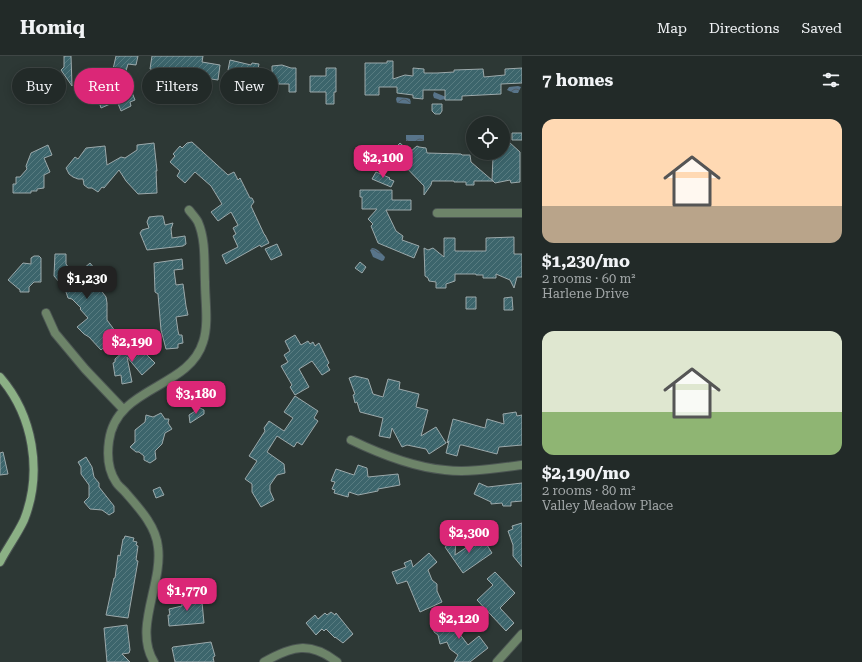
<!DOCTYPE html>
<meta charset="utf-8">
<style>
:root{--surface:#222a28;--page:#2a3230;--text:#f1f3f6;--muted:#a2a7a8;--line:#3f4645;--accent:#db2777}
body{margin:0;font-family:"Roboto Serif",serif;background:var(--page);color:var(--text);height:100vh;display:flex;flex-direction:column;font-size:15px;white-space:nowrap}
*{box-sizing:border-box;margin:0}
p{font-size:13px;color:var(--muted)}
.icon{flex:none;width:22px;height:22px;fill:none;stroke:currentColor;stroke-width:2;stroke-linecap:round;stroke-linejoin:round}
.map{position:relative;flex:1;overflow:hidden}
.panel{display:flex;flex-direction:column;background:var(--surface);width:340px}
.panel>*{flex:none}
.guide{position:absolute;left:12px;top:12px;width:380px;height:36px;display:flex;gap:8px}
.controls{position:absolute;left:466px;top:60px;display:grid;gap:8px}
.controls a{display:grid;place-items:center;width:44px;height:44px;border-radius:50%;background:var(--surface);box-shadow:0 2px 10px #0003,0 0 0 1px var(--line);font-size:20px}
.price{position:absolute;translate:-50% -34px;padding:0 9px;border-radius:8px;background:var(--accent);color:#fff;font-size:13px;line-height:26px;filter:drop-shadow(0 1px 2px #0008)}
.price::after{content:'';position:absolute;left:50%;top:24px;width:12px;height:9px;margin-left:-6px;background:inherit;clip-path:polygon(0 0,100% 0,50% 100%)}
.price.on{background:#222;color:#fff}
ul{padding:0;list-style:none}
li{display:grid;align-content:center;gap:8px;height:212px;padding:0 20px}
li span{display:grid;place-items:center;height:124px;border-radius:12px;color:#555}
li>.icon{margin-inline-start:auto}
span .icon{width:72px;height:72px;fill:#fffc;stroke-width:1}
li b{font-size:17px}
h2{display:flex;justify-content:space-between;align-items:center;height:48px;padding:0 20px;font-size:17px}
.pill{padding:0 14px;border-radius:18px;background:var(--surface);box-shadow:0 2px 10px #0003,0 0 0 1px var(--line);font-size:14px;line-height:36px}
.pill.on{background:var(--accent);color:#fff}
header{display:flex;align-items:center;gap:24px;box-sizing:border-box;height:56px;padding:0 20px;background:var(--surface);border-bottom:1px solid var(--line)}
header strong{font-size:19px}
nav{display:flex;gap:22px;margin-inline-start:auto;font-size:14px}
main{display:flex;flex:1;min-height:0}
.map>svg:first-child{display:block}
.water{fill:url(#water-waves)}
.building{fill:url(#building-hatch);stroke:#9ca9ab}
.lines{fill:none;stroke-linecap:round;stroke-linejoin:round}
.street-casing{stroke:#4c5653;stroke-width:10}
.secondary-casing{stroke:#4c5653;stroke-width:10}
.street{stroke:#6d8469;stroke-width:8}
.secondary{stroke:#8bb085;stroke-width:8}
</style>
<header>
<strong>Homiq</strong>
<nav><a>Map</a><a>Directions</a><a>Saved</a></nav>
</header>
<main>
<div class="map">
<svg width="522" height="606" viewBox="0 0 522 606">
<defs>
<pattern id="water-waves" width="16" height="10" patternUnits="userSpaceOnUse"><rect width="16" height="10" fill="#58748a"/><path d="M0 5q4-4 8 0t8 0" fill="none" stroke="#4f5d66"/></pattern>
<pattern id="building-hatch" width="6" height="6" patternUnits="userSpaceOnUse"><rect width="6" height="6" fill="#3c656c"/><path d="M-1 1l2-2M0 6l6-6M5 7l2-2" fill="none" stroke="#587c81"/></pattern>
</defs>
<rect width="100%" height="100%" fill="#2d3835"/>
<path class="water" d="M518 30 521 31 518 37H514L507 34 509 31Z
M434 36 446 41V43L440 44 434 42 433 39Z
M397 41 407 42 410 43 411 47 410 48 397 47 396 43Z
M406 79H424V85H406Z
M372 192C377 192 381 197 385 201L384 204 382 205 373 201 370 194Z"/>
<path class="building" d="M64 0H71L72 30 61 14 64 11Z
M116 0H138L136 9 128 8 123 25 111 22Z
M152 0H203L202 6 220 9 218 24 191 20 182 13 180 24 171 23 172 18 150 13Z
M230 4 251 9 252 7 259 8 256 22H272V10L282 9 291 12H296V36H289V28H275L274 32H266V30L243 25 244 21 234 20 235 15 228 14Z
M387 5H393V23L405 19 413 20V12L424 13V17H437L454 16V14L483 13 484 21 505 19V13L522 12V27L501 28V38L462 40V44H445V34H423V43L413 42V39L397 37V31H379V39H365V7H387Z
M326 12H336V36H334V48H326V36H310V20H326Z
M129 29 135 44 130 46 131 50 121 55 117 45 101 52 99 46 112 41 110 36Z
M432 48H442V55L440 58H435L432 55Z
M512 77H522V84H512Z
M192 86 228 119 234 116 238 124 240 122 250 142H252L254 146 251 150 264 178 265 179 269 187 261 191 260 189 226 208 222 199 238 191 233 180 236 178 233 172 238 169 231 156 218 165 211 156 222 148 211 130 195 116 185 127 177 120 180 115 170 106 175 100 173 98 180 90 182 92 187 87Z
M509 86 520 96V126L511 127 510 124 495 127 492 124 493 101 498 97H503V88L506 89Z
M154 87 157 115H156L157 137 138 138 126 125 119 114 104 132 102 131 98 136 92 132H88L84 129 83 123H78L73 121 69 118 66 112 75 101 78 103 86 92 105 90 107 109 121 101 125 102 137 94V89Z
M400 87 410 96 417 90 419 91 426 92 427 97 461 98 462 99H470L471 106 493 125H474V129H466V126H454V125H432L431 129 424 139V130L400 105 393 113 379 101 390 90 394 93Z
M48 89 52 99 44 102 50 116 44 119V132L37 133V135H31V137H13V128H16V121H20L27 113 26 110 31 97Z
M376 116 390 122 389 123 394 125 391 131 372 123Z
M360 134H392V144H411V154H386L396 175 403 180 402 184 419 190 414 202 378 187 371 170 373 168 368 163 377 153H362V141H360Z
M158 160H163L165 169 173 167 171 173 172 182 185 180 186 188 183 190 147 194 140 177 142 174 149 172 147 166 149 161Z
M514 181V198H522V221H517L514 232 510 224 496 218V222H483V219H476V218H455V225L446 228V232H436V226L429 225 428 222 425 220 424 192 428 194 433 192 444 201V182H455V195H486V182Z
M277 188 282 199 271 204 265 193Z
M55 198H66V208L75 220 90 207 100 219 94 225 106 241 107 247V264L118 279 101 294 89 281 84 278 77 271 88 262 80 253 81 252 72 243 68 242 65 233 54 220Z
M34 200H39L41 202V226H34L29 231V236H20V234L8 224 23 207 31 208V202Z
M182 203 183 213 174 214 176 229 183 228 186 250 188 259 176 261 178 275 179 279H182L183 287 178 288V292L166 293 161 274 158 238 155 236 154 207Z
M360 206 366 211 362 217 355 212Z
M466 241H476V253H466Z
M512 241 513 254H504V242Z
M295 279 301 289 308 285 310 288 313 286 315 290 319 287 329 307 327 309 330 314 322 319 312 305 299 313 309 331 295 339 290 331 292 329 281 310 288 306 284 299 290 295 285 285Z
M133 287 136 288 155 307 142 319 127 301 132 326 122 328 121 319 115 320 113 307 115 306V303Z
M355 320 368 323 373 338 383 341 388 323 400 326 399 333 419 338 416 351 428 354 421 380 436 371 446 387 429 398 426 393 407 389 402 391 392 372 390 382 379 380 383 362 360 356 357 346 355 347 353 339 355 338 349 322Z
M295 340 318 355 314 362 318 365 302 389 297 386 294 391 277 380 267 396 284 408 285 417 277 419 270 429V435L274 444 261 451 252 436V428L245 423 257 405 249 400 265 375 264 372 269 365 284 375 293 362 284 356Z
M200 352 204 354V358L190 367 189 359Z
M516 356 517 360 522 359V389L499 391 497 398 462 389H460L457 400 446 397 449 385 447 387 453 363 485 372 487 363 504 368 503 358Z
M161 357 165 363H169L168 367 172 373 165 377 162 388 155 395 156 403 150 407 144 404V400L139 396H136L130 391 135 386V374L145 366 146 359 153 361Z
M3 396 8 418 0 419V397Z
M86 401 92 411 94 421 99 427V431L114 450V456L109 459 102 454 90 453 84 446 89 441V429L81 418V411L78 406Z
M358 409 367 412 368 421 398 418 400 429 378 433V435L358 439 349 436 348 441 334 437 335 434 332 433 335 426 331 425 336 413 354 419Z
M479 427 488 431 522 427V445L511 446V450H503L502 447 491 448V446L474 438Z
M160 431 164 439 156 442 153 434Z
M522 467V511L513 500V489L508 475 513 473 512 470Z
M125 480 134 482 133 485 137 486 136 489 138 490 136 504 138 505 128 562 106 559 114 522H115L118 499 120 500 123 483H124Z
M482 481 492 497 463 517 445 491 456 483 455 499Z
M429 497 437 506 428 514 432 524 437 528V535L442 546 420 556 407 525 397 528 392 516 406 511 404 507 411 504 413 511Z
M495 516 515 537 500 552 514 567 506 575 477 544 493 529 487 523Z
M195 538 196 547 202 546 204 567 169 570 168 559H170L169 553 182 550 181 540Z
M331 556 335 559 336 557 353 578 343 587 335 581V582L326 573 324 575 322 573 316 579 306 567 315 559 318 563 325 557 327 559Z
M443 561 451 571 462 561 464 564 465 563 469 568 459 577 468 589 479 580 488 592 470 606H454L458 599 450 593 447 586 440 588 438 579 434 576 433 570Z
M127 569 130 594 129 597 122 598 130 606H107L104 572Z
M211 586 215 600 213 601 214 606H175L172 592 173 591Z"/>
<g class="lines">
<g class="street-casing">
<path id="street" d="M437 157H522
M46 257 55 277 85 313 123 353
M351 384C380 398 412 411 445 414 470 417 497 412 522 409
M154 606C133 572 163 528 158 491 156 470 139 452 126 437 123 433 118 430 116 426 108 414 107 399 109 385 116 330 189 333 203 286 209 268 205 245 205 226 204 207 206 184 198 166 196 162 192 158 189 154
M264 606C292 590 310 585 337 606
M497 606 522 578"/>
</g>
<g class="secondary-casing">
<path id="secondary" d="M0 321C33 359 43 416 24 464 17 479 7 492 0 506"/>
</g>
<use href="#street" class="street"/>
<use href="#secondary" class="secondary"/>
</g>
</svg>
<div class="controls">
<a><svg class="icon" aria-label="locate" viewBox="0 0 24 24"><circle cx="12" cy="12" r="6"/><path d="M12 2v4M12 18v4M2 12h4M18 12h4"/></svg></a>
</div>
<b class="price" style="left:383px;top:123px">$2,100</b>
<b class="price on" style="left:87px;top:244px">$1,230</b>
<b class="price" style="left:132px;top:307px">$2,190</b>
<b class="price" style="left:196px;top:359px">$3,180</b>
<b class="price" style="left:469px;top:498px">$2,300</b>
<b class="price" style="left:187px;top:556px">$1,770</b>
<b class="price" style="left:459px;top:584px">$2,120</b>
<div class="guide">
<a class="pill">Buy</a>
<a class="pill on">Rent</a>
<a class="pill">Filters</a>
<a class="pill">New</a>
</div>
</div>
<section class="panel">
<h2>7 homes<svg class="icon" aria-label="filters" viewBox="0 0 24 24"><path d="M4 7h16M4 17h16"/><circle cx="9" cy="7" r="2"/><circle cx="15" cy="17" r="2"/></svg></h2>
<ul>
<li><span style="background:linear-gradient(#ffd9b3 70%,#b9a48a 0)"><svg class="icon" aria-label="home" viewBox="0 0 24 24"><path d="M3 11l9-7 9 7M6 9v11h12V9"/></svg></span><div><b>$1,230/mo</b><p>2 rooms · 60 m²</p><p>Harlene Drive</p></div></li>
<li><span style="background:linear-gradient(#dfe7d0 65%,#8fb573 0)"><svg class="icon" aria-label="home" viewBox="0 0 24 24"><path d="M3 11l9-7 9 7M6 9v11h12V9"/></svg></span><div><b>$2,190/mo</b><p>2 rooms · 80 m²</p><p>Valley Meadow Place</p></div></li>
</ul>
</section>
</main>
